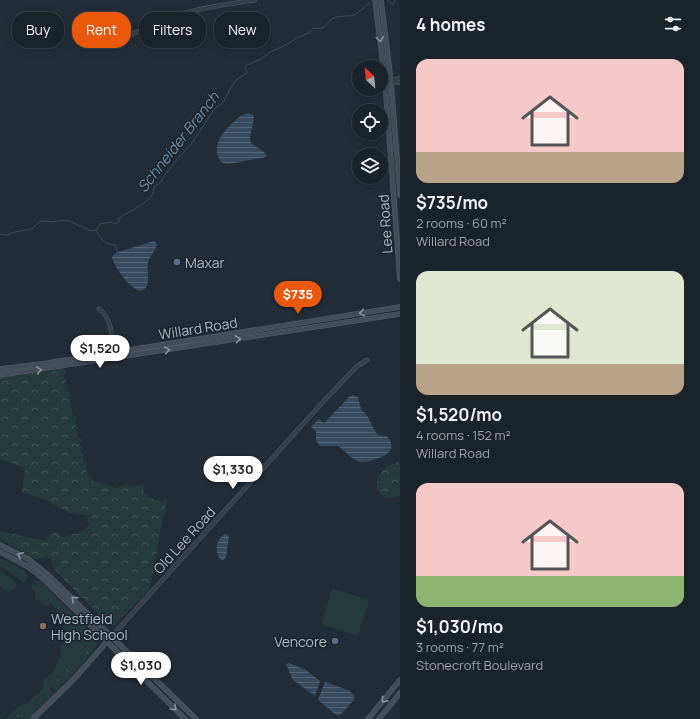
<!DOCTYPE html>
<meta charset="utf-8">
<style>
:root{--surface:#1a222a;--page:#232a32;--text:#f1f3f6;--muted:#9fa4a8;--line:#383f47;--accent:#ea580c}
body{margin:0;font-family:Manrope,sans-serif;background:var(--page);color:var(--text);height:100vh;display:flex;flex-direction:column;font-size:15px;white-space:nowrap}
*{box-sizing:border-box;margin:0}
p{font-size:13px;color:var(--muted)}
.icon{flex:none;width:22px;height:22px;fill:none;stroke:currentColor;stroke-width:2;stroke-linecap:round;stroke-linejoin:round}
.map{position:relative;flex:1;overflow:hidden}
.details{display:flex;flex-direction:column;background:var(--surface);width:300px}
.details>*{flex:none}
.guide{position:absolute;left:12px;top:12px;width:328px;height:36px;display:flex;gap:8px}
.needle{width:26px;rotate:333deg}
.controls{position:absolute;left:352px;top:60px;display:grid;gap:8px}
.controls a{display:grid;place-items:center;width:36px;height:36px;border-radius:50%;background:var(--surface);box-shadow:0 2px 10px #0003,0 0 0 1px var(--line);font-size:20px}
.price{position:absolute;translate:-50% -34px;padding:0 9px;border-radius:14px;background:#fff;color:#222;font-size:13px;line-height:26px;filter:drop-shadow(0 1px 2px #0008)}
.price::after{content:'';position:absolute;left:50%;top:24px;width:12px;height:9px;margin-left:-6px;background:inherit;clip-path:polygon(0 0,100% 0,50% 100%)}
.price.on{background:var(--accent);color:#fff}
ul{padding:0;list-style:none}
li{display:grid;align-content:center;gap:8px;height:212px;padding:0 16px}
li span{display:grid;place-items:center;height:124px;border-radius:12px;color:#555}
li>.icon{margin-inline-start:auto}
span .icon{width:72px;height:72px;fill:#fffc;stroke-width:1}
li b{font-size:17px}
h2{display:flex;justify-content:space-between;align-items:center;height:48px;padding:0 16px;font-size:17px}
.pill{padding:0 14px;border-radius:16px;background:var(--surface);box-shadow:0 2px 10px #0003,0 0 0 1px var(--line);font-size:14px;line-height:36px}
.pill.on{background:var(--accent);color:#fff}
main{display:flex;flex:1;min-height:0}
.map>svg:first-child{display:block}
.green{fill:#253a3a}
.forest{fill:url(#forest-crowns)}
.water{fill:url(#water-rules)}
.lines{fill:none;stroke-linecap:round;stroke-linejoin:round}
.stream{stroke:#384c61;stroke-width:1}
.street-casing{stroke:#545d66;stroke-width:4.5}
.secondary-casing{stroke:#545d66;stroke-width:5.5}
.street{stroke:#363f49;stroke-width:3.5}
.secondary{stroke:#444e5b;stroke-width:4.5}
.oneway{stroke:#8b94a0}
.service-dot{fill:#5c6f8a;stroke:#1b242d;stroke-width:1.5}
.education-dot{fill:#8d6e63;stroke:#1b242d;stroke-width:1.5}
.labels{text-anchor:middle;dominant-baseline:central;stroke-width:3;stroke-linejoin:round;paint-order:stroke}
.street-label{font-size:14px;fill:#b1bac5;stroke:#1b242d}
.poi-label{font-size:14px;fill:#b1bac5;stroke:#1b242d;text-anchor:start}
.water-label{font-size:15px;font-style:italic;fill:#728da7;stroke:#1b242d}
</style>
<main>
<div class="map">
<svg width="400" height="719" viewBox="0 0 400 719">
<defs>
<pattern id="forest-crowns" width="20" height="18" patternUnits="userSpaceOnUse"><rect width="20" height="18" fill="#253a3a"/><path d="M2 6a3 3 0 1 1 6 0M12 15a3 3 0 1 1 6 0" fill="none" stroke="#425455"/></pattern>
<pattern id="water-rules" width="6" height="5" patternUnits="userSpaceOnUse"><rect width="6" height="5" fill="#384c61"/><path d="M0 2.5h6" fill="none" stroke="#526476"/></pattern>
</defs>
<rect width="100%" height="100%" fill="#222d38"/>
<path class="green" d="M0 558 25 571 27 576H28L25 582H23L0 566Z
M0 571 16 582 17 587 12 591 7 592 0 586Z
M35 581H41L95 637 98 644 77 670 65 682 95 645 88 651 75 668 67 669 55 681 51 687 27 709C18 711 14 719 5 719L23 703 25 705 43 689V680L52 673 61 655V645H66C66 628 62 616 51 603L46 607 40 601 35 599V592L31 586Z
M332 588 369 600 358 636 323 625 322 622Z"/>
<path class="forest" d="M63 368 66 372V374L64 375 68 391H70L71 395 69 396 73 416H76L77 420 75 421 78 438H81L82 442 80 443 84 461H87V465H85L88 476H90L91 480 116 488 128 484 129 487 143 484 145 487H143L144 494H147L148 497 161 501 167 499 149 590 116 623 112 626 106 622 54 569 50 559 46 555 41 559H34L0 538V531L45 541C48 534 51 532 58 532L62 537C68 537 84 531 89 526L88 520 87 515 70 513 48 501 22 492 25 468 0 459V377L35 372 39 373Z
M400 462V495C375 510 364 469 400 462Z
M93 645H96L57 691 51 687 55 681 67 668H75L90 647Z
M49 689 54 694 29 719H11L23 710 27 709Z"/>
<path class="water" d="M249 113 253 115 254 117 250 138 251 143 264 152 267 156 263 158C253 158 230 166 223 163 220 162 219 158 218 156 213 140 228 127 239 117L242 115Z
M154 241 157 244C156 251 149 256 148 264 146 273 151 281 145 289L140 291C127 286 117 270 112 258L113 255 118 252Z
M353 395 358 397 361 409 368 417 376 433 378 435 386 436C391 439 394 448 388 453 384 457 367 463 361 462 353 461 345 451 338 446H320L316 441V431L311 427 319 419 324 423 350 396Z
M225 534 229 536 226 557 224 560H221C214 553 216 539 225 534Z
M289 663 306 670 320 681 315 696 293 680 286 664Z
M325 682 348 690 354 695V700L340 715H336L318 700Z"/>
<g class="lines">
<path class="stream" d="M387 0 392 4 394 3 395 0
M96 230 100 224 111 222 115 224 119 222V218C127 213 150 202 153 193 154 191 154 189 154 187L160 183 163 178 174 163 192 143 215 108 223 103 230 89 236 80 247 73 245 66 261 59 270 52 286 45 298 37 309 33 313 28C327 30 324 25 332 19 338 15 347 17 354 15 359 13 365 6 369 3
M96 230C101 240 104 244 115 245L118 252
M0 234 7 235 15 232 32 229 38 223 42 221 52 222 63 220 69 221 91 231 95 230"/>
<g class="street-casing">
<path id="street" d="M119 42C167 12 201 8 255 0
M391 81 400 83
M391 81 400 78
M99 309C113 319 112 340 114 355
M112 636 321 404 356 367 367 360"/>
</g>
<g class="secondary-casing">
<path id="secondary" d="M375 0 385 81 400 279
M381 0 391 81 400 195
M0 369 48 363 400 307
M0 375 400 314
M0 545 28 559 48 575 196 719
M0 552 27 566 43 578 185 719
M33 719 74 679 112 636
M368 719 400 680
M379 719 400 693"/>
</g>
<use href="#street" class="street"/>
<use href="#secondary" class="secondary"/>
</g>
<defs><path id="oneway-chevron" d="M-2-3.5L2.5 0L-2 3.5" fill="none" stroke-width="1.6" stroke-linecap="round" stroke-linejoin="round"/></defs>
<g class="oneway">
<use href="#oneway-chevron" transform="translate(380 39) rotate(83)"/>
<use href="#oneway-chevron" transform="translate(362 313) rotate(171)"/>
<use href="#oneway-chevron" transform="translate(238 339) rotate(-9)"/>
<use href="#oneway-chevron" transform="translate(167 350) rotate(-9)"/>
<use href="#oneway-chevron" transform="translate(39 370) rotate(-9)"/>
<use href="#oneway-chevron" transform="translate(20 555) rotate(-153)"/>
<use href="#oneway-chevron" transform="translate(74 599) rotate(-136)"/>
<use href="#oneway-chevron" transform="translate(384 700) rotate(130)"/>
<use href="#oneway-chevron" transform="translate(174 708) rotate(45)"/>
</g>
<g class="service-dot">
<circle cx="177" cy="262" r="4"/>
<circle cx="335" cy="641" r="4"/>
</g>
<circle class="education-dot" cx="43" cy="626" r="4"/>
<g class="labels">
<g class="street-label">
<text transform="translate(385 224) rotate(-94)">Lee Road</text>
<text transform="translate(198 328) rotate(-9)">Willard Road</text>
<text transform="translate(184 540) rotate(-48)">Old Lee Road</text>
</g>
<g class="poi-label">
<text x="185" y="262">Maxar</text>
<text x="51" y="618">Westfield<tspan x="51" dy="16">High School</tspan></text>
<text x="327" y="641" text-anchor="end">Vencore</text>
</g>
<g class="water-label">
<text transform="translate(178 142) rotate(-52)">Schneider Branch</text>
</g>
</g>
</svg>
<div class="controls">
<a><svg class="needle" viewBox="-14 -14 28 28"><path d="M0-13l5 13h-10z" fill="#e53935"/><path d="M0 13l5-13h-10z" fill="#9fa4a8"/></svg></a>
<a><svg class="icon" aria-label="locate" viewBox="0 0 24 24"><circle cx="12" cy="12" r="6"/><path d="M12 2v4M12 18v4M2 12h4M18 12h4"/></svg></a>
<a><svg class="icon" aria-label="layers" viewBox="0 0 24 24"><path d="M12 4l9 5-9 5-9-5zM3 14l9 5 9-5"/></svg></a>
</div>
<b class="price on" style="left:298px;top:315px">$735</b>
<b class="price" style="left:100px;top:369px">$1,520</b>
<b class="price" style="left:233px;top:490px">$1,330</b>
<b class="price" style="left:141px;top:686px">$1,030</b>
<div class="guide">
<a class="pill">Buy</a>
<a class="pill on">Rent</a>
<a class="pill">Filters</a>
<a class="pill">New</a>
</div>
</div>
<section class="details">
<h2>4 homes<svg class="icon" aria-label="filters" viewBox="0 0 24 24"><path d="M4 7h16M4 17h16"/><circle cx="9" cy="7" r="2"/><circle cx="15" cy="17" r="2"/></svg></h2>
<ul>
<li><span style="background:linear-gradient(#f6c9c9 75%,#b9a48a 0)"><svg class="icon" aria-label="home" viewBox="0 0 24 24"><path d="M3 11l9-7 9 7M6 9v11h12V9"/></svg></span><div><b>$735/mo</b><p>2 rooms · 60 m²</p><p>Willard Road</p></div></li>
<li><span style="background:linear-gradient(#dfe7d0 75%,#b9a48a 0)"><svg class="icon" aria-label="home" viewBox="0 0 24 24"><path d="M3 11l9-7 9 7M6 9v11h12V9"/></svg></span><div><b>$1,520/mo</b><p>4 rooms · 152 m²</p><p>Willard Road</p></div></li>
<li><span style="background:linear-gradient(#f6c9c9 75%,#8fb573 0)"><svg class="icon" aria-label="home" viewBox="0 0 24 24"><path d="M3 11l9-7 9 7M6 9v11h12V9"/></svg></span><div><b>$1,030/mo</b><p>3 rooms · 77 m²</p><p>Stonecroft Boulevard</p></div></li>
</ul>
</section>
</main>
